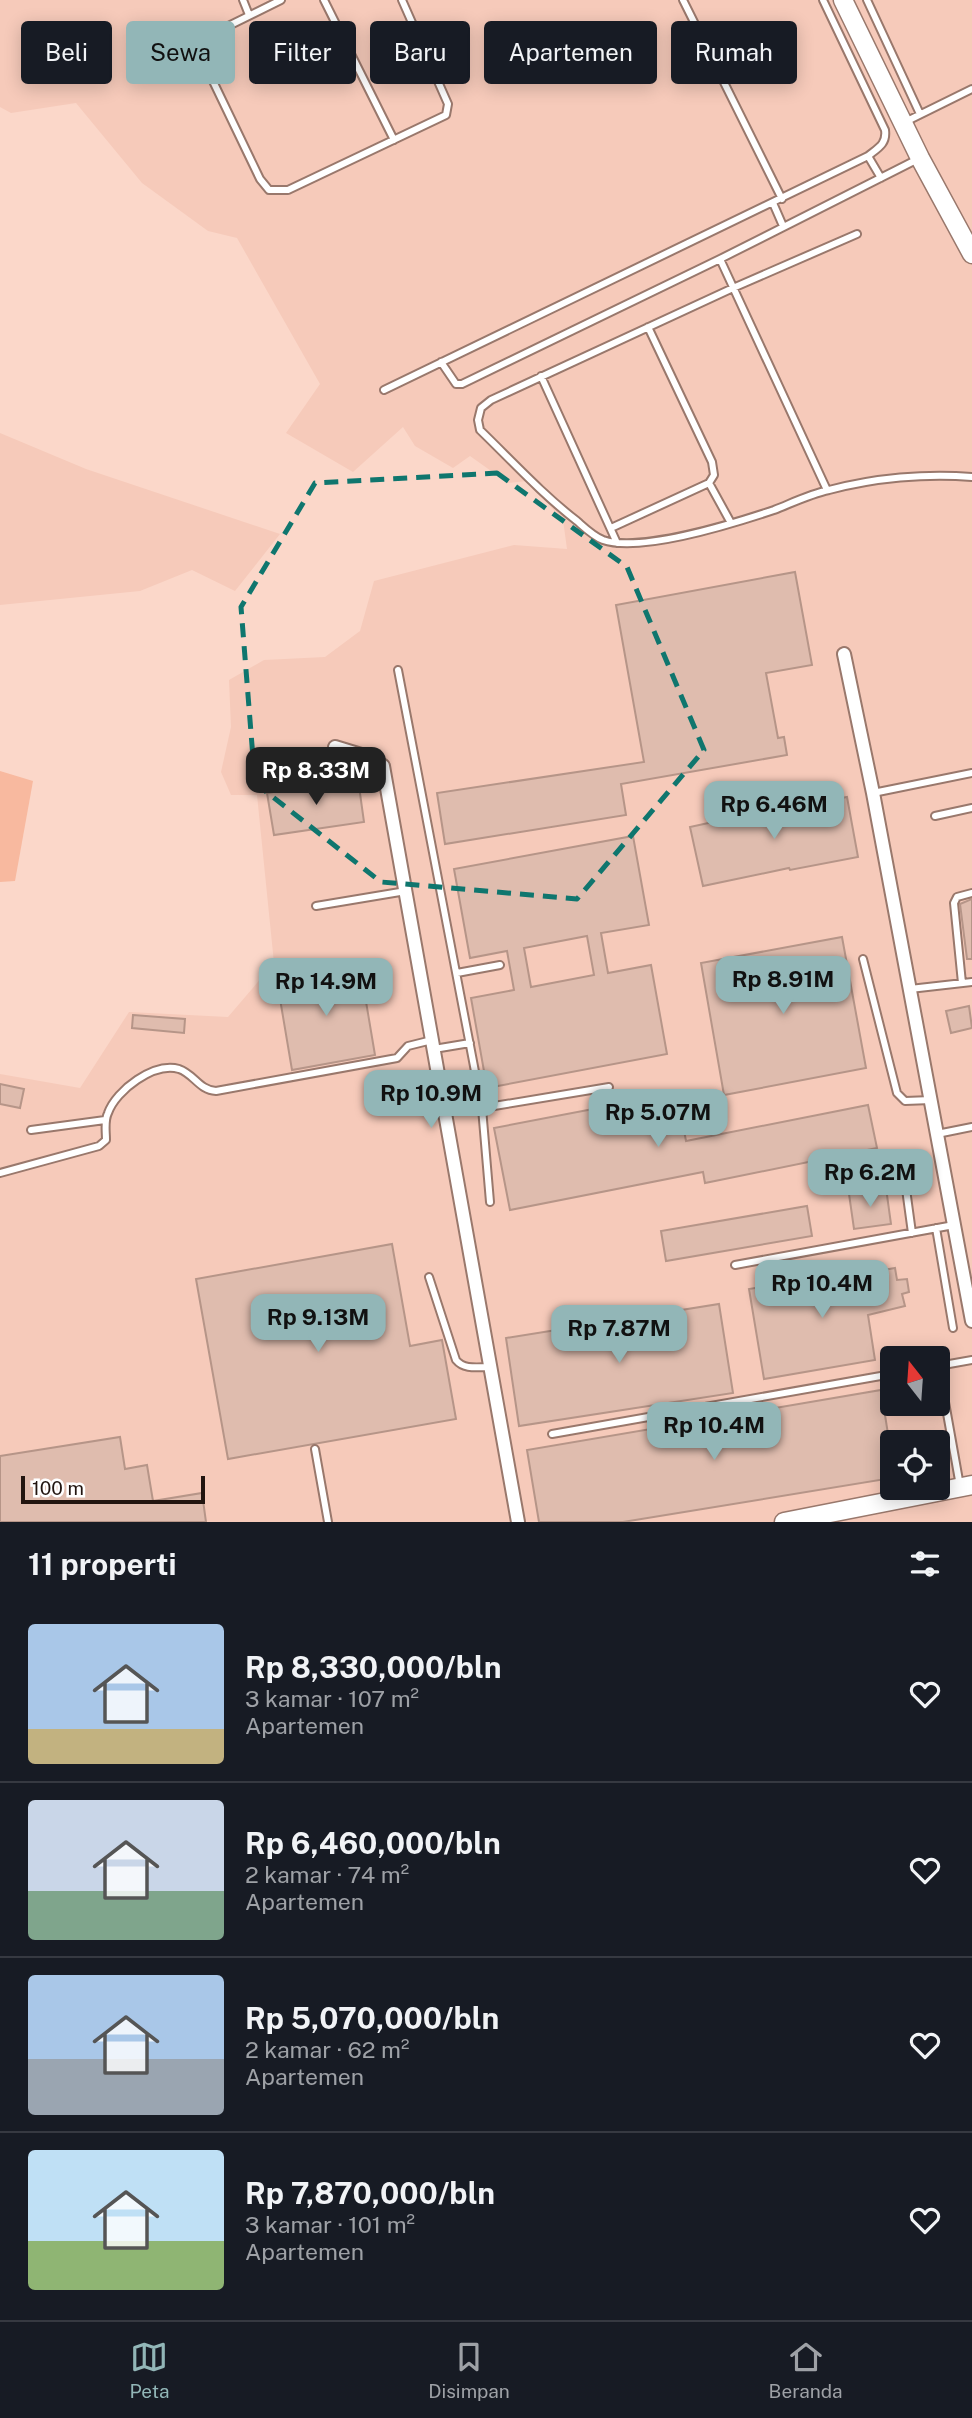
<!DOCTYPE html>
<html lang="id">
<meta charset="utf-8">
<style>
:root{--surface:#171b24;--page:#242831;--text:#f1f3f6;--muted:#9ea1a6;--line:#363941;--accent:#92b6b7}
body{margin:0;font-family:"Public Sans",sans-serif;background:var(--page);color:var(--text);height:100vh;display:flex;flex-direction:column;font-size:26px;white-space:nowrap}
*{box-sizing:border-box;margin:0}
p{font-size:23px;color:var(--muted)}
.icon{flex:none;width:38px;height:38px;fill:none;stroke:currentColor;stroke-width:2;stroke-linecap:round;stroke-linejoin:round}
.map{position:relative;height:1522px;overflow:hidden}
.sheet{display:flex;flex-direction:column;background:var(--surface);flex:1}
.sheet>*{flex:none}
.banner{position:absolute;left:21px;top:21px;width:931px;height:63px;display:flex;gap:14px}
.needle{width:46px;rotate:343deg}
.buttons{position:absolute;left:880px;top:1346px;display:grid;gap:14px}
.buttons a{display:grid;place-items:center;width:70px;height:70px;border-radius:7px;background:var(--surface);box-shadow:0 4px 18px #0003;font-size:35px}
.scale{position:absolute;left:21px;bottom:18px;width:184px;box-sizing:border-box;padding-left:7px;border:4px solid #221510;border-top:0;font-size:19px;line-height:24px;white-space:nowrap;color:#221510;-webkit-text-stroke:5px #fff;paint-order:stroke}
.price{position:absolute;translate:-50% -60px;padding:0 16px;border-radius:14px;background:var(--accent);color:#111;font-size:23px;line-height:46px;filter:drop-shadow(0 2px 4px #0008)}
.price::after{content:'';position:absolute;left:50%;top:42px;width:21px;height:16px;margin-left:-10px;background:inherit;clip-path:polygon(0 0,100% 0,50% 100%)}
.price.selected{background:#222;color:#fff}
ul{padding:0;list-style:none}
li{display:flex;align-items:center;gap:21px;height:175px;padding:0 28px}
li+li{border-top:2px solid var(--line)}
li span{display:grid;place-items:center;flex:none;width:196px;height:140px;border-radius:7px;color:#555}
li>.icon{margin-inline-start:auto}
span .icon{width:84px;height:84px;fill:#fffc;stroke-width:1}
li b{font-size:30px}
h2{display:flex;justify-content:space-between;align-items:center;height:84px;padding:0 28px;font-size:30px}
.chip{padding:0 24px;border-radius:7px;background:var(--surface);box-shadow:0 4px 18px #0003;font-size:24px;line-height:63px}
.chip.selected{background:var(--accent);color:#111}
.tabs{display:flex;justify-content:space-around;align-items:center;height:98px;border-top:2px solid var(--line);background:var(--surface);font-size:19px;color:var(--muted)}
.tabs a{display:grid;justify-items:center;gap:4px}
.tabs .selected{color:var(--accent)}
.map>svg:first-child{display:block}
.built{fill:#f6caba;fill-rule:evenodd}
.green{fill:#f8b99f}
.building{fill:#dfbcae;stroke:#b69588;stroke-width:2;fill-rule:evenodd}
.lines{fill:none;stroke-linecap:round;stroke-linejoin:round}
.lane-casing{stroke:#99786c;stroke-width:10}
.street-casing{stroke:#99786c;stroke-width:16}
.secondary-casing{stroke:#99786c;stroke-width:21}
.lane{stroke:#fff;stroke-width:6}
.street{stroke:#fff;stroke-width:12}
.secondary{stroke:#fff;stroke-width:18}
.marked{fill:none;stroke:#0f766e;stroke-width:5;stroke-dasharray:14 9;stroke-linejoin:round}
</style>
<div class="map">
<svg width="972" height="1522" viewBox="0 0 972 1522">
<rect width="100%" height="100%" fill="#fbd7c9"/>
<path class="built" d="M0 0H972V1522H0V1074L80 1088 129 1012 228 1017 274 963 257 795H231L221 772 231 727 229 680 264 660 325 657 360 631 374 581 514 545 567 549 563 520 527 481 508 483 470 456 453 468 415 446 403 427 353 472 286 433 320 384 237 238 208 231 142 183 76 103 11 113 0 107ZM892 1358H938V1404H892ZM892 1442H938V1488H892Z
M0 433 86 469 280 534 235 591 192 570 140 591 0 605Z"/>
<path class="green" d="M0 771 33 781 15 881 0 882Z"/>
<path class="building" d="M795 572 812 665 766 673 778 738 784 737 787 755 621 784 626 815 445 844 437 793 644 762 616 605Z
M358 779 364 822 274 835 267 793Z
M847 797 858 857 790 870 789 868 703 886 690 827 768 810 769 812Z
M633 836 649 925 601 933 608 973 651 965 667 1054 487 1088 471 998 514 990 507 951 470 958 454 869ZM587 936 594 975 531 987 524 948Z
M972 899V959H967L960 904Z
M842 937 866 1068 724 1095 701 963Z
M360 966 375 1055 292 1070 277 981Z
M969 1006 972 1028 951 1033 946 1011Z
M133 1015 185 1019 184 1033 132 1028Z
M0 1084 24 1089 20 1108 0 1104Z
M677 1093 686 1141 868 1105 877 1148 705 1183 703 1172 510 1210 494 1128Z
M886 1188 891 1224 854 1229 849 1194Z
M807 1206 812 1236 666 1261 661 1231Z
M392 1244 410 1346 442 1340 456 1419 228 1459 196 1279Z
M895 1268 897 1280 907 1279 909 1292 902 1294 905 1306 868 1315 875 1360 764 1379 749 1289 860 1270 861 1274Z
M719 1304 733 1393 519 1426 506 1338Z
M881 1390 892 1459V1478L623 1522H539L527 1450Z
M120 1437 125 1469 147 1465 153 1501 202 1493 206 1522H0V1456Z"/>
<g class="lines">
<g class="lane-casing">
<path id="lane" d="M243 0 249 15
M281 0 206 37 200 42 199 52 260 179 269 190H288L446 115 448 104 402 0
M324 0 394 140
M683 0 782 199
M823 0 885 130C887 144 878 148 868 156L881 178
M867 0 920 114
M905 122 972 89
M773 203 783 226
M857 234 733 288 491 400 481 408 478 420 480 430C512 461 542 494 577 521 585 528 593 536 603 540 640 553 735 523 774 510 792 503 810 494 829 490 874 478 926 473 972 477
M720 259 827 490
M441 362 456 384H462L720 259 918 159
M541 376 617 543
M384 390 868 156
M709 483 731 523
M611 528 709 483 714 475 712 462 648 327
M398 670 482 1108 490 1202
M873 793 972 773
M935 816 972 808
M316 906 406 891
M863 959 897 1093 905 1101 931 1100
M457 973 500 965
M962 983 954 903 957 897 972 893
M910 989 972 982
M434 1049 470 1043
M482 1108 609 1087
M31 1130 105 1120
M937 1134 972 1127
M903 1167 912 1233
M0 1173 99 1146 106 1140C106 1131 104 1121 108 1113 116 1090 154 1062 179 1069 194 1074 199 1090 216 1091L397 1058 408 1046 432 1040
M936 1228 953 1328
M735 1265 954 1225
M429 1277 456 1360C464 1370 478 1367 490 1367
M938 1366 972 1360
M943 1391 960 1486
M552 1434 892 1374
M315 1449 328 1522"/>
</g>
<g class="street-casing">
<path id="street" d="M844 654 873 793 972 1321
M335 747 371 758 383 766 518 1522"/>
</g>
<g class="secondary-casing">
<path id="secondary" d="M843 0 920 158 972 254
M784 1522 972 1485"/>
</g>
<use href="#lane" class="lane"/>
<use href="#street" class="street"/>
<use href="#secondary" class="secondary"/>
</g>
<path class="marked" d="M497 473 627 567 704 750 577 899 381 882 255 783 241 607 315 483Z"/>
</svg>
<div class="buttons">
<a><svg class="needle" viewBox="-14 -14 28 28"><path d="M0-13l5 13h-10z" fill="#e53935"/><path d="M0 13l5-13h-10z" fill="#9ea1a6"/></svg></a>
<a><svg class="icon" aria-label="locate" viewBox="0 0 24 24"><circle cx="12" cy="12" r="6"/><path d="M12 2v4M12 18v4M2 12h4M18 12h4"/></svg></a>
</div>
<div class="scale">100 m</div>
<b class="price selected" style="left:316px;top:807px">Rp 8.33M</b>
<b class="price" style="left:774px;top:841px">Rp 6.46M</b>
<b class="price" style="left:783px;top:1016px">Rp 8.91M</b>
<b class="price" style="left:326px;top:1018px">Rp 14.9M</b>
<b class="price" style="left:431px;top:1130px">Rp 10.9M</b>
<b class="price" style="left:658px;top:1149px">Rp 5.07M</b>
<b class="price" style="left:870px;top:1209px">Rp 6.2M</b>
<b class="price" style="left:822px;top:1320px">Rp 10.4M</b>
<b class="price" style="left:318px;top:1354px">Rp 9.13M</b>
<b class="price" style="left:619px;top:1365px">Rp 7.87M</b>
<b class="price" style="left:714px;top:1462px">Rp 10.4M</b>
<div class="banner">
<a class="chip">Beli</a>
<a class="chip selected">Sewa</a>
<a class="chip">Filter</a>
<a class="chip">Baru</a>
<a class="chip">Apartemen</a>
<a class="chip">Rumah</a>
</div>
</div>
<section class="sheet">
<h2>11 properti<svg class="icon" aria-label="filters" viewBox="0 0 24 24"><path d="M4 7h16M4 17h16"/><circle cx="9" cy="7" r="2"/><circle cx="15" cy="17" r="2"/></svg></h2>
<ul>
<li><span style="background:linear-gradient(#a9c7e8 75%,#c2b280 0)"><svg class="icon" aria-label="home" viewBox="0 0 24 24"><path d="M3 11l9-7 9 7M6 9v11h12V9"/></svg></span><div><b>Rp 8,330,000/bln</b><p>3 kamar · 107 m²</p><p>Apartemen</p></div><svg class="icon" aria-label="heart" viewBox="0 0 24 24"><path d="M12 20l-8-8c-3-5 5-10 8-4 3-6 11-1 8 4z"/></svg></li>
<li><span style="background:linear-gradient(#c9d6e8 65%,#7fa58c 0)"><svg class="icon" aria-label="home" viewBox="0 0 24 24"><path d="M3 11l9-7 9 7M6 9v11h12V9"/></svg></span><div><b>Rp 6,460,000/bln</b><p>2 kamar · 74 m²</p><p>Apartemen</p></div><svg class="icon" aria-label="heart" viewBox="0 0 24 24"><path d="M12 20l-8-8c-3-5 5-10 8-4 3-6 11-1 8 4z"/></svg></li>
<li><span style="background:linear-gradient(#a9c7e8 60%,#9aa5b1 0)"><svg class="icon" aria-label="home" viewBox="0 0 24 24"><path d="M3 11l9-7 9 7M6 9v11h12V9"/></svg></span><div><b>Rp 5,070,000/bln</b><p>2 kamar · 62 m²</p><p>Apartemen</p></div><svg class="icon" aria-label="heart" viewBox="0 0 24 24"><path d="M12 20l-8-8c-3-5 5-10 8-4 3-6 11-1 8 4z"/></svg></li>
<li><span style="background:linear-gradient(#bfe0f5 65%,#8fb573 0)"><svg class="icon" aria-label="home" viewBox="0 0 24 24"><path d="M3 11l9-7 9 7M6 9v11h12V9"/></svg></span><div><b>Rp 7,870,000/bln</b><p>3 kamar · 101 m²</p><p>Apartemen</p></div><svg class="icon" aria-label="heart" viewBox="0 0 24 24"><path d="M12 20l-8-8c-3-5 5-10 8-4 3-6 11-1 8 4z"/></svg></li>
</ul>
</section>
<nav class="tabs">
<a class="selected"><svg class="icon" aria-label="map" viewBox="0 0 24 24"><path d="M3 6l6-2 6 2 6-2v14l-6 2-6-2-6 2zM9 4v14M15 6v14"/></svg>Peta</a>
<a><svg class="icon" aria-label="saved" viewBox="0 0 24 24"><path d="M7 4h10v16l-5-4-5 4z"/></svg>Disimpan</a>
<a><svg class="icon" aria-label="home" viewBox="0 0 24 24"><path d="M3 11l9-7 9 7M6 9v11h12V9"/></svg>Beranda</a>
</nav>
